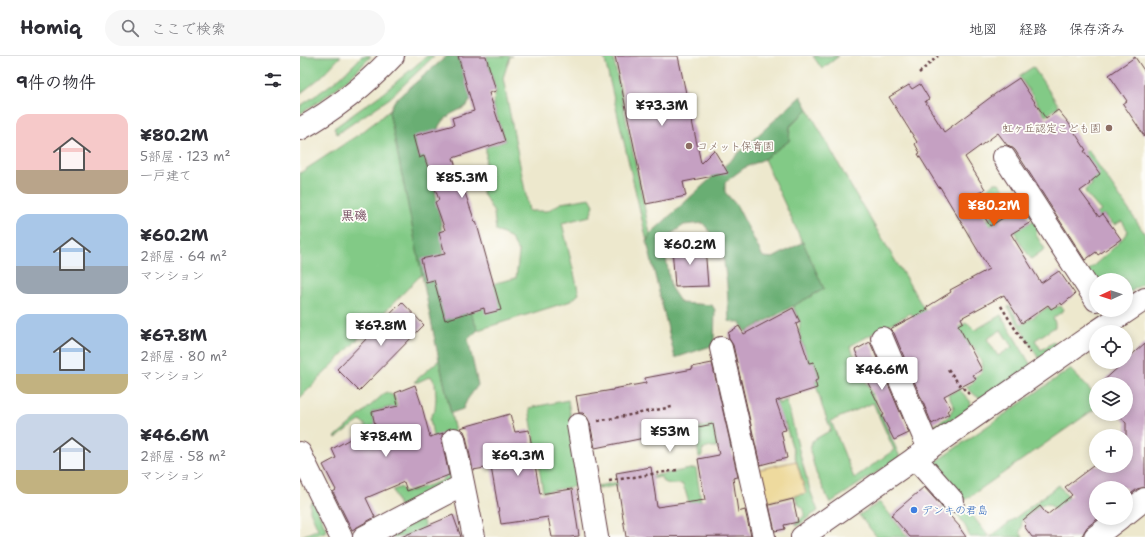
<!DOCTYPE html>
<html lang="ja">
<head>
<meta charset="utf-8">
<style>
  :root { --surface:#fff; --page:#f7f7f7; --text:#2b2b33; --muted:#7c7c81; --line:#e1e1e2; --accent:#ea580c }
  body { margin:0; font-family:"Shantell Sans","Klee One",sans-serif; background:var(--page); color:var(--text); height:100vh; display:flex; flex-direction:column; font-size:15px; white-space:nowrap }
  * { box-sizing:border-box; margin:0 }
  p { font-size:13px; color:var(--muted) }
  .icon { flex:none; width:22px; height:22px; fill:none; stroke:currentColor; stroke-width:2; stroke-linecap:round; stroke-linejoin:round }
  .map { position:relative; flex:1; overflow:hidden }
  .side { display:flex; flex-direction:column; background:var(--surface); width:300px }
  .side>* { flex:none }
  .needle { width:26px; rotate:267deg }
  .tools { position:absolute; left:789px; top:217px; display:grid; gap:8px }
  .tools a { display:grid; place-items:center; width:44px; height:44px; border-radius:50%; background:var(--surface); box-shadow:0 2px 10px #0003; font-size:20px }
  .price { position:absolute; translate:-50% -34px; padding:0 9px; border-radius:4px; background:#fff; color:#222; font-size:13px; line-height:26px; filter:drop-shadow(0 1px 2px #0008) }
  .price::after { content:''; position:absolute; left:50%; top:24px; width:12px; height:9px; margin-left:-6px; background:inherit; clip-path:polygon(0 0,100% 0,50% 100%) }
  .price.active { background:var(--accent); color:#fff }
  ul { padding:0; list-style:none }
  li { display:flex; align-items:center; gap:12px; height:100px; padding:0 16px }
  li span { display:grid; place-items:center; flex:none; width:112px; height:80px; border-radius:12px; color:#555 }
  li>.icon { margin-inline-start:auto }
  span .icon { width:48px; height:48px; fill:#fffc; stroke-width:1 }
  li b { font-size:17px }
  h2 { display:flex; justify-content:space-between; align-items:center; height:48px; padding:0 16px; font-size:17px }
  header { display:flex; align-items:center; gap:24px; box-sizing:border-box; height:56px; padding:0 20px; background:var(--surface); border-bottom:1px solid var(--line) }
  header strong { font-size:19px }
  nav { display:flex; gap:22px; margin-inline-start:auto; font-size:14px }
  .search { width:280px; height:36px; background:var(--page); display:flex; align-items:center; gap:10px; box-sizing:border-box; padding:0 14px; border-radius:22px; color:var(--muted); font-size:15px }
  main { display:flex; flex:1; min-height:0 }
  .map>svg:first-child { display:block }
</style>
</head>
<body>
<header>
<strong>Homiq</strong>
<div class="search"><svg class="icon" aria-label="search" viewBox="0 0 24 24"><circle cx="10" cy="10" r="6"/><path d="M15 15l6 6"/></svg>ここで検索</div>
<nav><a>地図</a><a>経路</a><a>保存済み</a></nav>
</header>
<main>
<section class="side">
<h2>9件の物件<svg class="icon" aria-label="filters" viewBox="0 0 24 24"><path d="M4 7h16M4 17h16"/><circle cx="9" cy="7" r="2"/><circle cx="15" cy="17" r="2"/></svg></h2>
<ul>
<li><span style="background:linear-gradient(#f6c9c9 70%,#b9a48a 0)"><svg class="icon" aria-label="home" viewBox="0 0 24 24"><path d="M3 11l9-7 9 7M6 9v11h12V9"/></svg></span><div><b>¥80.2M</b><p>5部屋 · 123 m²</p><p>一戸建て</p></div></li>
<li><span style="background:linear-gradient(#a9c7e8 65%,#9aa5b1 0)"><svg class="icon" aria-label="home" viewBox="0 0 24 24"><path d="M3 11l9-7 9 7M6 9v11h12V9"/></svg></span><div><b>¥60.2M</b><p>2部屋 · 64 m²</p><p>マンション</p></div></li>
<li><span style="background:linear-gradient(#a9c7e8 75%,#c2b280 0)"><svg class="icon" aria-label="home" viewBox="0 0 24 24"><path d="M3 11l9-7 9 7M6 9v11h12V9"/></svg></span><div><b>¥67.8M</b><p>2部屋 · 80 m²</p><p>マンション</p></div></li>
<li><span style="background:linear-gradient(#c9d6e8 70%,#c2b280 0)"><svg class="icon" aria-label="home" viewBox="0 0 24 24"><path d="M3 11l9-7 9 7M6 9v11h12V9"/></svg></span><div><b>¥46.6M</b><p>2部屋 · 58 m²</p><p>マンション</p></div></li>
</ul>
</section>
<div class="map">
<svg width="845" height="481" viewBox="0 0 845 481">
  <rect width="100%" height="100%" fill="#fdfcf7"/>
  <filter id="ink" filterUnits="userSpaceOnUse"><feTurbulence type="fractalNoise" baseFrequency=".025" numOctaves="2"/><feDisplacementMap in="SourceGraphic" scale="8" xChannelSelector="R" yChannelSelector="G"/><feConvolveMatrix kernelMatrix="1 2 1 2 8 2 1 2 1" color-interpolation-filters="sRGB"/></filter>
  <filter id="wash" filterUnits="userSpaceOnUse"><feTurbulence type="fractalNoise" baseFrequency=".012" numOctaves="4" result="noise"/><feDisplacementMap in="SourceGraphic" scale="16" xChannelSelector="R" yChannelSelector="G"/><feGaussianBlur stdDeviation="0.9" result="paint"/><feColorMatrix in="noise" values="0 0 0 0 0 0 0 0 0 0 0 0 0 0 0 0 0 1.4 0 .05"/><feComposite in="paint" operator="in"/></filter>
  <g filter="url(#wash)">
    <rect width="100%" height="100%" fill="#ede8cd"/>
    <g fill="#82ca86" stroke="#667458" fill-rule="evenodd">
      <path d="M0 0H41L21 21 0 38Z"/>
      <path d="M62 0H71C51 23 26 41 0 58V50C23 35 44 20 62 0Z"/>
      <path d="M127 0H134L90 42 37 78 34 72 83 37Z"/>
      <path d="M186 0H213L210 1 203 22 229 155H247L261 147 290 142 294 149 290 160 262 167 279 238 271 245 178 274 170 256 163 235 216 222 219 197 210 181 196 175 194 157 182 135 183 117 186 101V91L205 85 193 48 196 35Z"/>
      <path d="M304 0H313L350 178 347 185Z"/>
      <path d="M513 0H539L522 13Z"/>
      <path d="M733 11 759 50 746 60 719 20Z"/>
      <path d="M508 53 553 134 641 281 666 267 671 270 675 274 701 259 732 311 685 344 676 340 666 331 674 326 676 320 682 316 683 310 674 291 666 289 640 305 611 257 550 290 600 401 530 447 516 417 510 395 512 385 531 374 522 350 515 325 519 323 514 306 509 307 499 277 500 266 493 250 524 233 464 103 489 85 490 71ZM701 274 712 291 698 300 687 283ZM573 347 594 394 554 422 531 365Z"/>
      <path d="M89 55 122 218 0 342V117L61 77Z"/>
      <path d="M788 94 845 178V226L826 239V224H796L787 216C801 202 817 191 828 175L822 165 814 169 803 158 776 178 774 175 801 155 786 138 785 134 792 129 782 113 763 111Z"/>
      <path d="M693 127H699L706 135 717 139 724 148 670 182 667 177 690 162 697 155 696 145 685 140 686 135Z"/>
      <path d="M734 164 738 169 736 179 745 193 731 203 719 185 714 173 722 171Z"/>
      <path d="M709 250 721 268H723L748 251 752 254 759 250 763 252 764 254 753 262 755 267V271L735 284 741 294 754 286 757 291 739 303 708 252Z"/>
      <path d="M139 304 155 376 156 421 100 453 93 434 101 431 105 437 141 425 146 420 134 387 130 362 135 354 136 341 135 327 131 320 118 326H114Z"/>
      <path d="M468 312 479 348 486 344 491 361 501 402 510 434 518 455 512 459 497 470 495 468 504 460V453L498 448 495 440 506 437 485 367 481 368Z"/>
      <path d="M770 313 796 340V352L662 446 689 481H669C668 472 661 464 656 457H649L614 481H577L559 459 580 446 606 479 610 480 643 452V447L631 409Z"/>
      <path d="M659 333 671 346 669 354 633 380 629 373 648 361 654 351 648 339Z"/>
      <path d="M86 336 94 340 105 386 66 385 65 368 60 365 54 369 36 382 35 381ZM91 351 92 352 78 379 72 356Z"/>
      <path d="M424 337 428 355 421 356 417 386 433 383 436 394 426 396C416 389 412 390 402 394V400L399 401 394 373 413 368 408 341Z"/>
      <path d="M268 344 282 429 243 436 229 352Z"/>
      <path d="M396 412 401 445 389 447 385 434 382 428H370L363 426 361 421 298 433 297 430Z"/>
      <path d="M759 429 793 475 785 481H768L757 454 748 448 740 449 721 465 722 470 720 476 723 481H690Z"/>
      <path d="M14 446 27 475 11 481H0L18 473 10 455V447Z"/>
      <path d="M121 461 130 481H80Z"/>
    </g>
    <g fill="#69ae73" stroke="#5a664f">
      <path d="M147 0H159L158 1 171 43 167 50 151 58 140 68 130 90 131 111 141 168 145 218V263L170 256 178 274 168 283 178 329 167 344 163 353 151 357 139 304 89 55 95 44Z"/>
      <path d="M501 40 508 53 490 70 489 85 464 103 444 112 425 126V136L437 150 463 201 473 202 503 186 524 233 446 276 440 267 429 265 427 228 422 192 403 167 384 169 363 184 371 232 381 247 412 249 415 254 414 289 375 302 347 186 350 178Z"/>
    </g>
    <path fill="#eeda9e" stroke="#9c7c64" d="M496 405 506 437 464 447 456 414Z"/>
    <g id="blocks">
      <g fill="#c5a0c2">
        <path d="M158 0H186L196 35 189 37 205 85 153 102 175 166 176 165 201 254 185 258 184 252 145 264 134 224 126 226 121 203 145 198 139 176 145 174 135 146 139 144 124 100 119 102 113 80 154 69 152 62 174 55Z"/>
        <path d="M315 0H378L401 107 414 94 428 117 383 126 386 140 346 148Z"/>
        <path d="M835 1 845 16V81L823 48 827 45 809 19Z"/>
        <path d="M719 22 746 63 758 54 768 66 786 94 784 95 800 118 789 127 790 128 780 135 799 161 803 158 821 183 798 199 796 196 785 204 715 94 710 90 707 89 698 77 665 101 685 133 672 141 690 170 721 151 731 166 711 178 741 227 759 215 775 238 762 249 761 247 751 253 748 249 722 267 704 239 661 262 663 266 658 269 682 314 673 319 676 323 644 340 651 352 647 355 649 358 632 368 594 277 590 273 628 253 627 251 651 236 650 234 689 213 640 131 639 132 618 98 620 97 615 88 617 86 589 41 609 29 612 33 620 28 629 43 625 45 644 76 695 38Z"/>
        <path d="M405 190 408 230 375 231 372 191Z"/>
        <path d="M102 246 124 269 59 335 37 313Z"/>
        <path d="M493 252 500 266 496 268 509 307 514 306 519 323 515 325 517 332 476 345 486 374 481 375 487 402 460 409 433 289 429 283 428 277 439 270 444 278Z"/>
        <path d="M570 286 609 377 594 384 582 360 584 359 568 327 569 326 555 294Z"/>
        <path d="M845 287V431L837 433 826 442V432H796V462H799L787 471 784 476 783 478 780 481H732L724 470 726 468 723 464 740 450 747 459 772 439 765 431 793 410H826V367L818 358H826V328H800L824 306H826V304Z"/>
        <path d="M412 307 438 421 433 422 438 456 445 454 451 480 326 481 316 417 351 411 357 451 405 444 398 403 419 399 413 368 295 392 290 367 287 361 283 357H279L276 340 313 334V333L346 327 345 322 393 313 392 311Z"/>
        <path d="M115 329 121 347 130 381 143 377 142 379V386L149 419 107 435 104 426 66 442 75 461 52 474 33 436 36 434 23 409 36 402 32 393 75 369 72 356 98 350 95 337Z"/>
        <path d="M210 358 215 376 229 374 240 438 272 433 279 480 270 481H252L248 461 201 468 191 411 173 414 166 380 164 375 160 372Z"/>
        <path d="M624 431 660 471H659L666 481H610L591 459Z"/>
        <path d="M493 443 498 466 484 469 485 473 475 475 469 449Z"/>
        <path d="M153 459 161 481H101Z"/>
      </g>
    </g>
  </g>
  <g filter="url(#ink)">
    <use href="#blocks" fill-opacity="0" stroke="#623d43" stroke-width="1"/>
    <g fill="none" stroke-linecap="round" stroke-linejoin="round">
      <defs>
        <g id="minor">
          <path d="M0 73C34 54 66 29 93 0"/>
          <path d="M704 101 796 244"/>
          <path d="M796 276 845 243"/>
          <path d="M582 282 629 393"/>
          <path d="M421 292 464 481"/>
          <path d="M278 369 297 481"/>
          <path d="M154 383 174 481"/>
          <path d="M0 397 41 481"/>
          <path d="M615 402 653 445"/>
          <path d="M826 458 845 443"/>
          <path d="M64 481 163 429"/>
          <path d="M502 481 796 276"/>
          <path d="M795 481 820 462"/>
        </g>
      </defs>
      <use href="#minor" stroke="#623d43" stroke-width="24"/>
      <g stroke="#623d43" stroke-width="2.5" stroke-dasharray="3 3" stroke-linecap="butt">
        <path d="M619 17 638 0"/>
        <path d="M701 250 730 297"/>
        <path d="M648 313 659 328 669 338"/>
        <path d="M298 365 372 351"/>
        <path d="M309 425 377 414"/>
      </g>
      <use href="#minor" stroke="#fff" stroke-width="22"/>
    </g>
  </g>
  <g fill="#8d6e63" stroke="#fdfcf7" stroke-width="1.5">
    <circle cx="809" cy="72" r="4"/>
    <circle cx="389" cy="90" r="4"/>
  </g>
  <circle fill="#3f7fe0" stroke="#fdfcf7" stroke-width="1.5" cx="614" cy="454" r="4"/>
  <g text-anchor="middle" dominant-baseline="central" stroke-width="3.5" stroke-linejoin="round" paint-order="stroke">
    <g font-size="11" fill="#785e54" stroke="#fdfcf7" text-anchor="end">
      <text x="801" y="72">虹ヶ丘認定こども園</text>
      <text x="397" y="90" text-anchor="start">コメット保育園</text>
    </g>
    <g font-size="11" fill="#366cbe" stroke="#fdfcf7" text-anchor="start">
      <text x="622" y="454">デンキの君島</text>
    </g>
    <g font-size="13" font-weight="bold" fill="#754c60" stroke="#fdfcf7">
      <text x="54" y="159">黒磯</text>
    </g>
  </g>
</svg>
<div class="tools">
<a><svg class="needle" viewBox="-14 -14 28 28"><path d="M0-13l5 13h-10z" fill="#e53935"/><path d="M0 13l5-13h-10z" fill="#7c7c81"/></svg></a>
<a><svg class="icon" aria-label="locate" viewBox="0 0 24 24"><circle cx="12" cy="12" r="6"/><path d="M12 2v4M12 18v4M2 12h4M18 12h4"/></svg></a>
<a><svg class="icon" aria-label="layers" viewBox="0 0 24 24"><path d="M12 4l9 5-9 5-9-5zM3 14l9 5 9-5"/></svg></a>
<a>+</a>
<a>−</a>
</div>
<b class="price" style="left:362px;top:71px">¥73.3M</b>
<b class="price" style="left:162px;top:143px">¥85.3M</b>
<b class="price active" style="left:694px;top:171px">¥80.2M</b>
<b class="price" style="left:390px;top:210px">¥60.2M</b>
<b class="price" style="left:81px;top:291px">¥67.8M</b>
<b class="price" style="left:582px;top:335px">¥46.6M</b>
<b class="price" style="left:370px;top:397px">¥53M</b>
<b class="price" style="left:86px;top:402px">¥78.4M</b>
<b class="price" style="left:218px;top:421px">¥69.3M</b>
</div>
</main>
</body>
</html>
